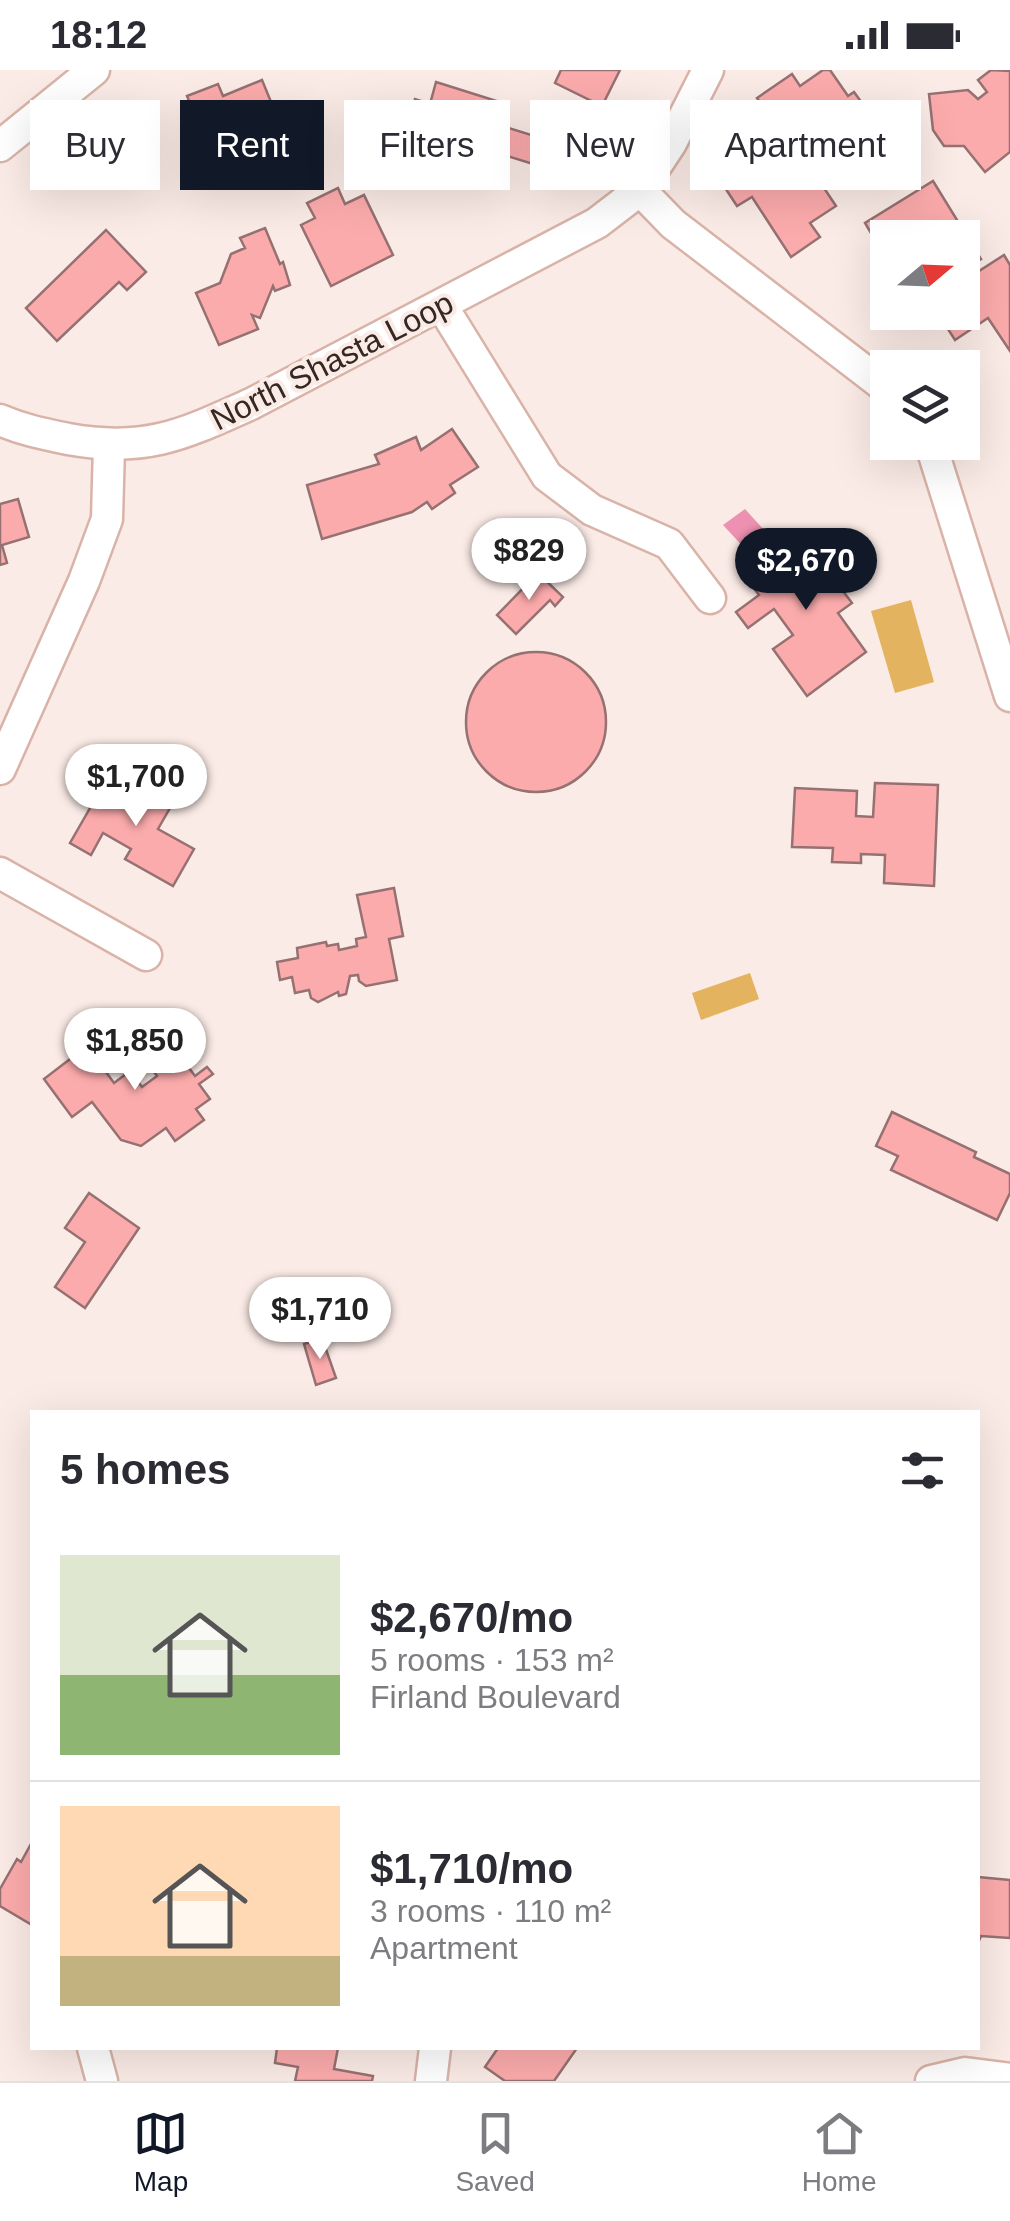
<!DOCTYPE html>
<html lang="en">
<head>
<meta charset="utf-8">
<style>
  :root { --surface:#fff; --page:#f2f2f3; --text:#2b2b33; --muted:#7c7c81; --line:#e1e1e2; --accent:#111827 }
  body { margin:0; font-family:Helvetica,sans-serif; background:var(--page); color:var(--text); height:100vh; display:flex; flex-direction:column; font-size:38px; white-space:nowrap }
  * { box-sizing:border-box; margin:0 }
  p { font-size:32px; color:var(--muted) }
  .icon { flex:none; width:55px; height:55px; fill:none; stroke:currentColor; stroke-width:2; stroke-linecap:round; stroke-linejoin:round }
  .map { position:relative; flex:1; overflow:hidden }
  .side { position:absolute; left:30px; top:1340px; width:950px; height:640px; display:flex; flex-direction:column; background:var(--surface); border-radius:0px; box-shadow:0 10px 40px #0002 }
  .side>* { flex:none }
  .guide { position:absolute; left:30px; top:30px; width:950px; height:90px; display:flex; gap:20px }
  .needle { width:65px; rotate:71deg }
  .controls { position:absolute; left:870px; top:150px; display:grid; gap:20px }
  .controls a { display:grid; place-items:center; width:110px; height:110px; border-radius:0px; background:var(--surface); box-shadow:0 10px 40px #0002; font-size:50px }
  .price { position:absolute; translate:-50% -85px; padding:0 22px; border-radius:35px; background:#fff; color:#222; font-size:32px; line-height:65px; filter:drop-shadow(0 2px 5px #0008) }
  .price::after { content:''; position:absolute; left:50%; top:60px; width:30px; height:22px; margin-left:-15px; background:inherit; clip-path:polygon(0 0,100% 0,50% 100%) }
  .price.selected { background:var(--accent); color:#fff }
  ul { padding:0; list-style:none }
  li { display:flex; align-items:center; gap:30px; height:250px; padding:0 30px }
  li+li { border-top:2px solid var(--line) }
  li span { display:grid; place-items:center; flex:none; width:280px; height:200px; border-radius:0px; color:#555 }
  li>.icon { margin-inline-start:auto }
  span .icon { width:120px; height:120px; fill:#fffc; stroke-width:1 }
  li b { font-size:42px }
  h2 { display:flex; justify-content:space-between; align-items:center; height:120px; padding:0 30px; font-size:42px }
  .pill { padding:0 35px; border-radius:0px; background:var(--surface); box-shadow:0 10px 40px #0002; font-size:35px; line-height:90px }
  .pill.selected { background:var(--accent); color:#fff }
  .status { display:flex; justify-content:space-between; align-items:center; height:70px; padding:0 50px; background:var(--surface); direction:ltr }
  .status svg { height:28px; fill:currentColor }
  .tabs { display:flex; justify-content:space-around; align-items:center; height:140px; border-top:2px solid var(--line); background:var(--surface); font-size:28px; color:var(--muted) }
  .tabs a { display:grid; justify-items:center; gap:5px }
  .tabs .selected { color:var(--accent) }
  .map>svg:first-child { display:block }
</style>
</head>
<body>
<div class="status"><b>18:12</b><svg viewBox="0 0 49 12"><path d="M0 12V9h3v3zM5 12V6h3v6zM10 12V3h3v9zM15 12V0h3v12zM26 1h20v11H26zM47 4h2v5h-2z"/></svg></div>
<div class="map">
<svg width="1010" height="2011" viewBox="0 0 1010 2011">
  <rect width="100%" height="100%" fill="#fbebe6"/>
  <g fill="#e3b35f">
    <path d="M911 530 934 612 895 623 871 541Z"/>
    <path d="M750 903 759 929 701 950 692 923Z"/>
  </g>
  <path fill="#ee90b1" d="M745 439 775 472 774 485 760 495 723 455Z"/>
  <g fill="#fcabac" stroke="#967171" stroke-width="2.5">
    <path d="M561 0H620L602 36 555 13Z"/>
    <path d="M823 0H830L848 26 854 22 875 51 813 93 786 53 778 58 757 28 792 4 800 16Z"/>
    <path d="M991 0 1010 1V82L985 102 964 76H944L933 60 929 24 968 20 978 29 987 22 978 10Z"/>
    <path d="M262 10 276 44 236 61 253 104 224 116 187 26 218 14 223 26Z"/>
    <path d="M436 12 503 33 496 54 541 68 533 94 407 55 415 29 430 34Z"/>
    <path d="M753 79 769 103 800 82 836 136 810 153 820 167 791 187 752 127 737 136 716 104Z"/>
    <path d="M933 111 981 189 962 201V168H888L885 187 865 153Z"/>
    <path d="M338 118 345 134 364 125 393 185 331 216 301 155 315 148 307 133Z"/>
    <path d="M265 158 280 194 283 192 290 215 275 221 273 216 260 248 252 245 258 259 219 275 196 223 220 213 231 184 245 178 240 168Z"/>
    <path d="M106 160 146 202 127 220 119 212 57 271 26 238Z"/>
    <path d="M1004 185 1010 195V281L988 248 955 270 937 242H962V212Z"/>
    <path d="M452 359 478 397 450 415 455 423 432 439 427 432 412 442 322 469 307 415 379 394 375 385 416 367 421 380Z"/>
    <path d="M18 429 29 467 2 475 7 493 0 495V434Z"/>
    <path d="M811 462 840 503 833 508 852 533 838 543 866 582 807 626 773 579 793 565 774 539 748 558 736 542 759 525 747 509Z"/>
    <path d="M538 503 563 527 555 536 550 530 516 564 497 545Z"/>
    <circle cx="536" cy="652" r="70"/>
    <path d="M136 703 165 720 162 725 174 731 158 759 194 779 173 816 125 789 131 779 103 763 91 785 70 773 101 719 121 730Z"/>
    <path d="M875 713 938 715 934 816 884 813 885 785 861 784V793L832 792 833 778 792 777 795 718 857 721 856 746 873 747Z"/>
    <path d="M394 818 403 866 389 869 397 910 366 916 359 911 358 905 350 906 346 924 339 926 338 922 318 932 311 928 309 920 295 923 292 907 280 910 277 892 298 888 297 878 326 872 327 876 338 874 339 880 357 876 356 869 366 867 357 825Z"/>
    <path d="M150 959 166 981 173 976 195 1006 207 997 213 1004 199 1014 210 1029 196 1039 204 1050 175 1071 166 1058 141 1076 121 1070 92 1032 72 1047 44 1009 87 976 114 1013 130 1001 142 1017 157 1006 132 973Z"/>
    <path d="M892 1042 976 1082 974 1087 1010 1104V1123L997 1150 891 1100 898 1086 876 1076Z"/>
    <path d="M89 1123 139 1158 85 1238 55 1217 85 1172 65 1158Z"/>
    <path d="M322 1268 336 1308 316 1315 304 1274Z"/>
    <path d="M32 1772V1855L0 1836V1819L17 1789 21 1792Z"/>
    <path d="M978 1807 1010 1810V1868L981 1866 978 1873Z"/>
    <path d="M277 1978H338L334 1999 373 2006 372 2011H295L298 1997 275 1993Z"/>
    <path d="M498 1978H577L554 2011H505L485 1997Z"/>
  </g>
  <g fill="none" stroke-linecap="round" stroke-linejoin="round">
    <defs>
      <g id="minor">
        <path d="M0 76 94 0"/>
        <path d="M640 120 673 154 888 319"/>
        <path d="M442 236 547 406 592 440 669 474 710 528"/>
        <path d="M0 350C23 360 44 364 68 369 145 383 182 365 251 334L597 153 640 120 671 73 708 0"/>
        <path d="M930 372 1010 626"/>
        <path d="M0 699 84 511 107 449 109 376"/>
        <path d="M0 803 146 885"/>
        <path d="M93 1978 102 2011"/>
        <path d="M431 2011 435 1978"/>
        <path d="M931 2011 965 2003 1010 2009"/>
      </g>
    </defs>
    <use href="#minor" stroke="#d9b3a7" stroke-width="35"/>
    <use href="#minor" stroke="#fff" stroke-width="30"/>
  </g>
  <g text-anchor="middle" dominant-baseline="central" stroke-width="8" stroke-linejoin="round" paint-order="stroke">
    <g font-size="32" fill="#352722" stroke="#fbebe6">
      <text transform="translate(332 291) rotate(-27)">North Shasta Loop</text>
    </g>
  </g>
</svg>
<div class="controls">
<a><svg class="needle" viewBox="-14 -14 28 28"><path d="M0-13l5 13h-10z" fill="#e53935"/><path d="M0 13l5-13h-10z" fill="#7c7c81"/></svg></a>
<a><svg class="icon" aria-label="layers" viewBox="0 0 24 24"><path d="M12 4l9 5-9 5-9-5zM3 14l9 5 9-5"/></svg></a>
</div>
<b class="price" style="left:529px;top:533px">$829</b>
<b class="price selected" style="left:806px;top:543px">$2,670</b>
<b class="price" style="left:136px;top:759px">$1,700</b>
<b class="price" style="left:135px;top:1023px">$1,850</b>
<b class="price" style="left:320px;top:1292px">$1,710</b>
<div class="guide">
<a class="pill">Buy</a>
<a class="pill selected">Rent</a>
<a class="pill">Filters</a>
<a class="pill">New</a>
<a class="pill">Apartment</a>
</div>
<section class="side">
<h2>5 homes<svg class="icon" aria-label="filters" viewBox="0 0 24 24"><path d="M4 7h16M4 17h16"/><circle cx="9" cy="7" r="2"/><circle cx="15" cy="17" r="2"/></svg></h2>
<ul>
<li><span style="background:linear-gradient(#dfe7d0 60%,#8fb573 0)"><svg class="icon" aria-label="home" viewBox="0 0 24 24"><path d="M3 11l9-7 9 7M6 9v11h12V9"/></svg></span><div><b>$2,670/mo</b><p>5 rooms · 153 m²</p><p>Firland Boulevard</p></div></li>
<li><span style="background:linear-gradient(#ffd9b3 75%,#c2b280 0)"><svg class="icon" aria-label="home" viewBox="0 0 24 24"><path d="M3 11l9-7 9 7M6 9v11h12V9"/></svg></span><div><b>$1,710/mo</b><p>3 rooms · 110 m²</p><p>Apartment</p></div></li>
</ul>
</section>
</div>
<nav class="tabs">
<a class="selected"><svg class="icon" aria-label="map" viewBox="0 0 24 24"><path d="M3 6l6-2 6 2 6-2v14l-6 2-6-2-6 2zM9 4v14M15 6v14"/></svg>Map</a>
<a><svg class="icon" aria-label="saved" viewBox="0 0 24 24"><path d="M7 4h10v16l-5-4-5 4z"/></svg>Saved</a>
<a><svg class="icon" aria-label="home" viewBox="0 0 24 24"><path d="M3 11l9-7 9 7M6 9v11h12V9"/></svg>Home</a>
</nav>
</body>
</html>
